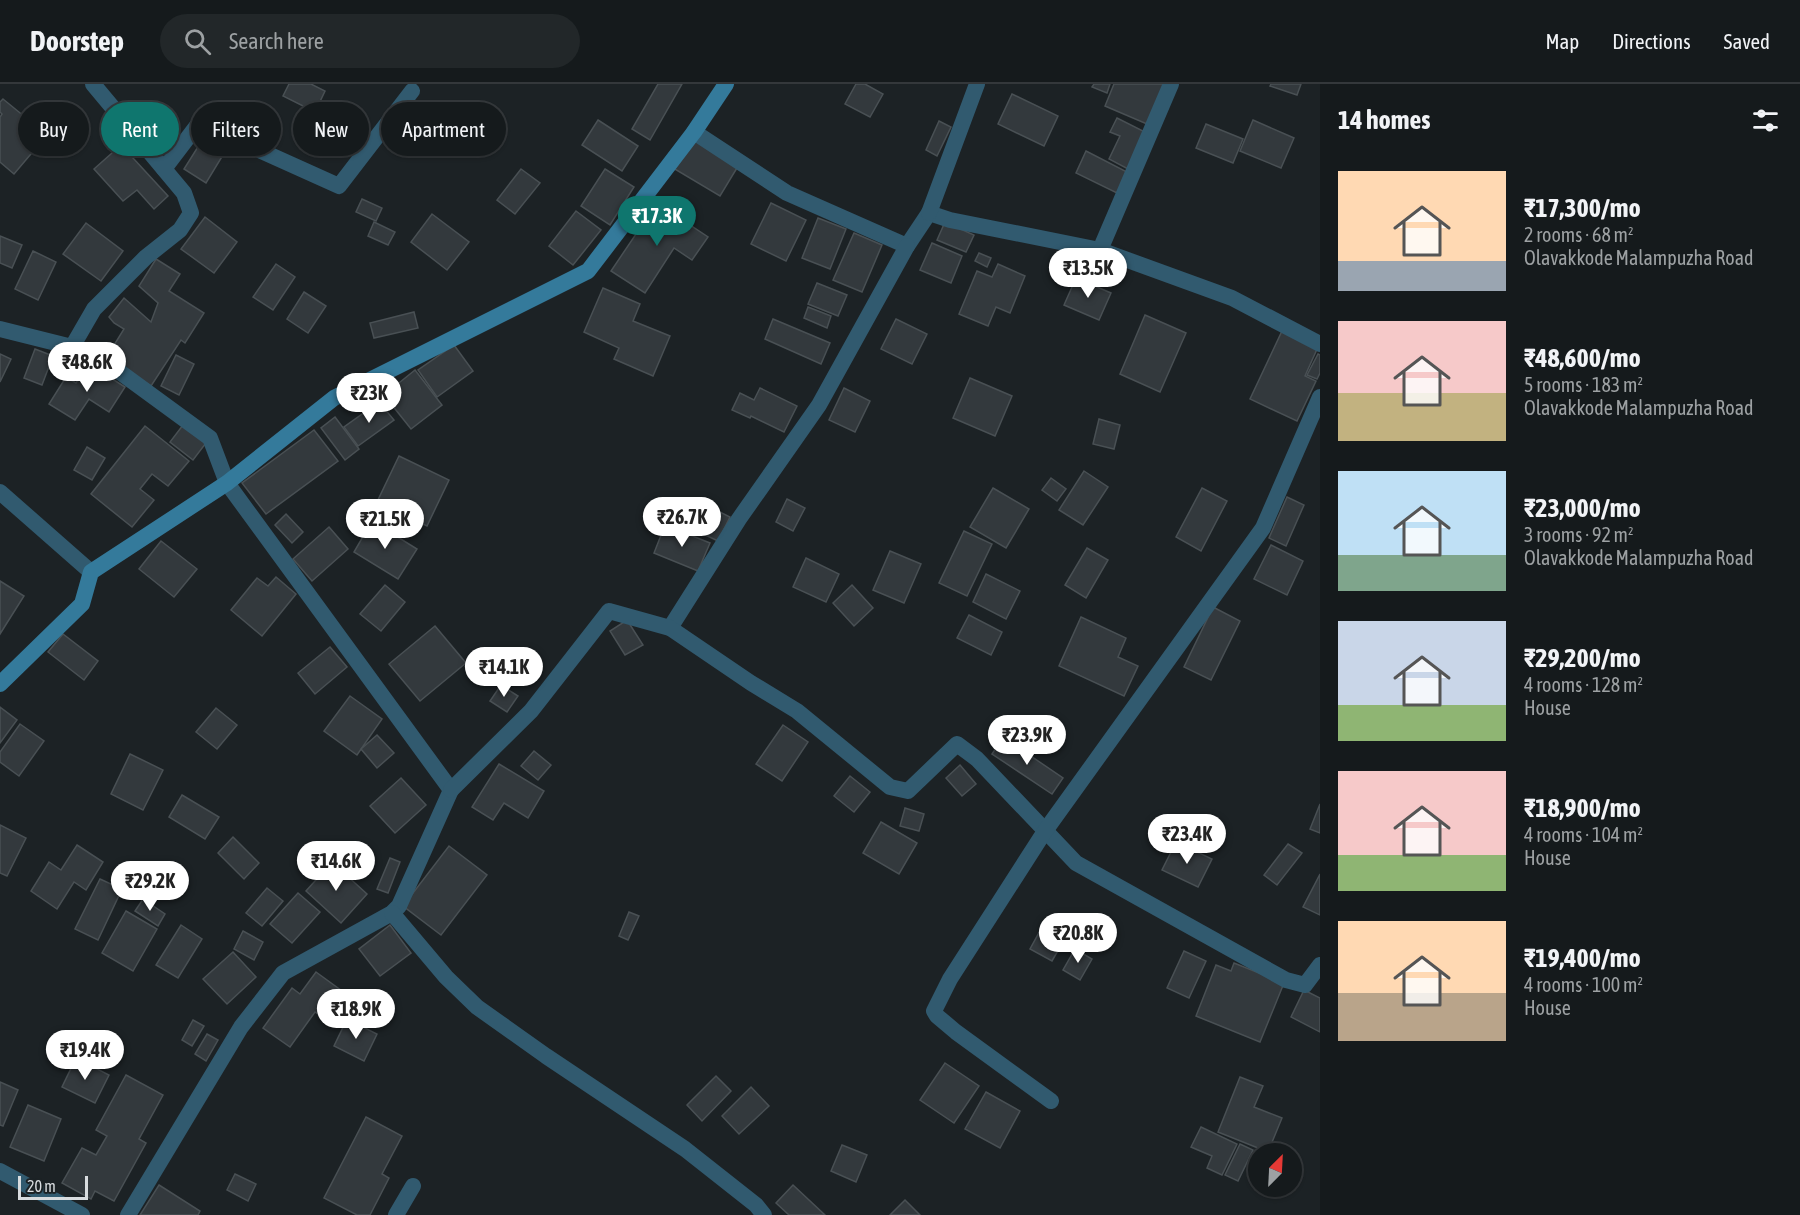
<!DOCTYPE html>
<html lang="en">
<head>
<meta charset="utf-8">
<style>
  :root { --surface:#151a1c; --page:#222729; --text:#f1f3f6; --muted:#9da1a3; --line:#34383b; --accent:#0f766e }
  body { margin:0; font-family:"Asap Condensed",sans-serif; background:var(--page); color:var(--text); height:100vh; display:flex; flex-direction:column; font-size:22px; white-space:nowrap }
  * { box-sizing:border-box; margin:0 }
  p { font-size:20px; color:var(--muted) }
  .icon { flex:none; width:33px; height:33px; fill:none; stroke:currentColor; stroke-width:2; stroke-linecap:round; stroke-linejoin:round }
  .map { position:relative; flex:1; overflow:hidden }
  .details { display:flex; flex-direction:column; background:var(--surface); width:480px }
  .details>* { flex:none }
  .banner { position:absolute; left:18px; top:18px; width:570px; height:54px; display:flex; gap:12px }
  .needle { width:39px; rotate:24deg }
  .buttons { position:absolute; left:1248px; top:1059px; display:grid; gap:12px }
  .buttons a { display:grid; place-items:center; width:54px; height:54px; border-radius:50%; background:var(--surface); box-shadow:0 2px 4px #0004,0 0 0 2px var(--line); font-size:30px }
  .scale { position:absolute; left:18px; bottom:15px; width:70px; box-sizing:border-box; padding-left:6px; border:3px solid #d8dcdf; border-top:0; font-size:16px; line-height:21px; white-space:nowrap; color:#d8dcdf; -webkit-text-stroke:4px #1c2225; paint-order:stroke }
  .price { position:absolute; translate:-50% -51px; padding:0 14px; border-radius:21px; background:#fff; color:#222; font-size:20px; line-height:39px; filter:drop-shadow(0 2px 3px #0008) }
  .price::after { content:''; position:absolute; left:50%; top:36px; width:18px; height:14px; margin-left:-9px; background:inherit; clip-path:polygon(0 0,100% 0,50% 100%) }
  .price.active { background:var(--accent); color:#fff }
  ul { padding:0; list-style:none }
  li { display:flex; align-items:center; gap:18px; height:150px; padding:0 18px }
  li span { display:grid; place-items:center; flex:none; width:168px; height:120px; border-radius:0px; color:#555 }
  li>.icon { margin-inline-start:auto }
  span .icon { width:72px; height:72px; fill:#fffc; stroke-width:1 }
  li b { font-size:26px }
  h2 { display:flex; justify-content:space-between; align-items:center; height:72px; padding:0 18px; font-size:26px }
  .chip { padding:0 21px; border-radius:27px; background:var(--surface); box-shadow:0 2px 4px #0004,0 0 0 2px var(--line); font-size:21px; line-height:54px }
  .chip.active { background:var(--accent); color:#fff }
  header { display:flex; align-items:center; gap:36px; box-sizing:border-box; height:84px; padding:0 30px; background:var(--surface); border-bottom:2px solid var(--line) }
  header strong { font-size:28px }
  nav { display:flex; gap:33px; margin-inline-start:auto; font-size:21px }
  .search { width:420px; height:54px; background:var(--page); display:flex; align-items:center; gap:15px; box-sizing:border-box; padding:0 21px; border-radius:33px; color:var(--muted); font-size:22px }
  main { display:flex; flex:1; min-height:0 }
  .map>svg:first-child { display:block }
</style>
</head>
<body>
<header>
<strong>Doorstep</strong>
<div class="search"><svg class="icon" aria-label="search" viewBox="0 0 24 24"><circle cx="10" cy="10" r="6"/><path d="M15 15l6 6"/></svg>Search here</div>
<nav><a>Map</a><a>Directions</a><a>Saved</a></nav>
</header>
<main>
<div class="map">
<svg width="1320" height="1131" viewBox="0 0 1320 1131">
  <rect width="100%" height="100%" fill="#1c2225"/>
  <g fill="#33393d" stroke="#495054" stroke-width="1.5">
    <path d="M289 0H311L325 7 315 28 283 12Z"/>
    <path d="M658 0H682L650 56 632 45Z"/>
    <path d="M856 0H865L883 10 870 33 845 20Z"/>
    <path d="M1094 0H1110L1107 9 1092 3Z"/>
    <path d="M1114 0H1164L1147 40 1105 22Z"/>
    <path d="M1271 0H1301L1297 11 1270 2Z"/>
    <path d="M1012 10 1058 32 1044 62 998 40Z"/>
    <path d="M3 15 47 51 14 90 0 78V33L2 30 0 28V18Z"/>
    <path d="M317 22 342 34 333 51 309 38Z"/>
    <path d="M1117 34 1145 48 1128 85 1109 75 1120 52 1110 48Z"/>
    <path d="M598 36 638 62 622 87 582 61Z"/>
    <path d="M1253 36 1294 54 1281 84 1240 67Z"/>
    <path d="M939 37 951 43 937 72 926 66Z"/>
    <path d="M1206 40 1243 55 1233 79 1196 64Z"/>
    <path d="M693 50 740 79 720 112 673 84Z"/>
    <path d="M201 58 223 71 206 99 184 85Z"/>
    <path d="M121 61 168 112 154 125 137 106 123 117 94 85Z"/>
    <path d="M1086 67 1127 88 1117 109 1076 89Z"/>
    <path d="M521 85 540 99 515 130 497 116Z"/>
    <path d="M605 85 634 103 610 141 581 122Z"/>
    <path d="M362 115 382 124 376 137 356 128Z"/>
    <path d="M657 119 708 153 692 176 674 164 645 209 611 187Z"/>
    <path d="M771 119 806 136 786 177 751 160Z"/>
    <path d="M576 127 601 146 573 181 549 162Z"/>
    <path d="M432 130 469 158 447 186 411 158Z"/>
    <path d="M205 133 237 158 214 189 181 165Z"/>
    <path d="M818 134 846 145 830 185 802 174Z"/>
    <path d="M374 138 395 148 388 161 368 152Z"/>
    <path d="M945 138 974 151 966 168 937 156Z"/>
    <path d="M86 139 123 167 101 197 63 170Z"/>
    <path d="M854 149 882 161 862 208 833 196Z"/>
    <path d="M0 152 22 161 12 184 0 179Z"/>
    <path d="M932 159 962 172 951 199 920 186Z"/>
    <path d="M33 167 56 178 38 216 15 205Z"/>
    <path d="M979 169 991 174 987 183 975 177Z"/>
    <path d="M156 175 180 190 169 207 204 229 185 259 181 256 151 302 106 274 124 245 114 239 109 233 124 214 151 238 158 219 139 202Z"/>
    <path d="M276 180 295 193 273 226 253 213Z"/>
    <path d="M998 180 1025 192 1010 229 996 223 988 242 959 230 977 187 992 193Z"/>
    <path d="M1076 194 1111 209 1099 236 1064 221Z"/>
    <path d="M817 199 847 211 838 232 808 220Z"/>
    <path d="M603 204 640 220 633 237 670 252 653 292 614 275 619 264 584 248Z"/>
    <path d="M304 208 326 222 308 249 287 235Z"/>
    <path d="M808 223 831 232 827 244 804 234Z"/>
    <path d="M414 228 418 244 374 254 370 239Z"/>
    <path d="M1145 231 1186 249 1160 308 1120 290Z"/>
    <path d="M773 235 830 259 821 280 765 255Z"/>
    <path d="M896 235 927 250 912 280 881 265Z"/>
    <path d="M1282 247 1318 263 1305 292 1316 297 1297 337 1250 315Z"/>
    <path d="M454 261 473 287 437 313 418 286Z"/>
    <path d="M35 265 53 272 42 301 24 294Z"/>
    <path d="M0 270 11 275 0 298Z"/>
    <path d="M1318 270 1320 271V289L1317 295 1307 291Z"/>
    <path d="M176 271 194 280 179 311 161 302Z"/>
    <path d="M89 280 125 303 109 328 89 315 75 336 49 320 66 293 76 299Z"/>
    <path d="M415 286 442 321 411 345 384 311Z"/>
    <path d="M970 294 1012 312 995 352 953 334Z"/>
    <path d="M760 304 797 322 784 348 751 332 750 334 732 326 740 309 754 316Z"/>
    <path d="M844 304 870 317 855 348 829 336Z"/>
    <path d="M379 318 394 336 358 362 344 343Z"/>
    <path d="M335 333 359 365 345 376 321 344Z"/>
    <path d="M1099 335 1120 341 1114 365 1093 360Z"/>
    <path d="M183 341 206 359 193 376 170 358Z"/>
    <path d="M145 342 189 377 168 402 152 390 140 405 154 416 132 443 91 410Z"/>
    <path d="M314 346 338 377 266 430 242 399Z"/>
    <path d="M87 363 105 374 92 396 74 386Z"/>
    <path d="M399 372 449 396 427 442 377 418Z"/>
    <path d="M1084 387 1108 403 1083 441 1059 426Z"/>
    <path d="M1051 394 1066 405 1057 417 1042 406Z"/>
    <path d="M993 404 1029 425 1006 464 970 443Z"/>
    <path d="M1202 404 1227 417 1201 467 1176 453Z"/>
    <path d="M1287 413 1304 421 1286 462 1269 454Z"/>
    <path d="M681 415 693 421 682 442 670 436Z"/>
    <path d="M787 415 805 424 793 447 776 438Z"/>
    <path d="M700 418 730 433 718 457 688 443Z"/>
    <path d="M286 430 303 448 292 459 275 441Z"/>
    <path d="M372 437 417 465 398 495 354 468Z"/>
    <path d="M665 441 710 459 698 487 654 469Z"/>
    <path d="M329 443 348 465 312 497 293 475Z"/>
    <path d="M964 447 992 460 967 512 939 499Z"/>
    <path d="M161 457 197 485 174 513 139 485Z"/>
    <path d="M1271 461 1303 477 1287 511 1254 495Z"/>
    <path d="M1087 464 1108 476 1086 514 1065 501Z"/>
    <path d="M890 467 921 480 904 519 873 506Z"/>
    <path d="M806 474 839 490 826 518 793 503Z"/>
    <path d="M986 490 1020 507 1006 535 973 518Z"/>
    <path d="M276 493 296 510 262 552 231 526 257 494 268 502Z"/>
    <path d="M0 497 24 512 0 550Z"/>
    <path d="M385 501 405 518 381 547 360 530Z"/>
    <path d="M852 501 873 524 854 542 833 519Z"/>
    <path d="M1213 523 1240 537 1211 596 1184 583Z"/>
    <path d="M969 531 1002 548 991 571 957 554Z"/>
    <path d="M1081 533 1126 554 1118 573 1138 582 1124 612 1059 582Z"/>
    <path d="M627 536 643 561 625 571 610 547Z"/>
    <path d="M435 542 466 579 420 617 389 580Z"/>
    <path d="M63 550 98 577 84 596 48 568Z"/>
    <path d="M330 563 347 583 315 610 298 589Z"/>
    <path d="M501 601 518 612 507 628 490 617Z"/>
    <path d="M350 612 382 635 357 671 324 647Z"/>
    <path d="M0 623 17 636 0 659Z"/>
    <path d="M216 624 237 641 217 665 196 648Z"/>
    <path d="M20 640 44 657 19 692 0 678V668Z"/>
    <path d="M783 641 808 658 782 697 756 680Z"/>
    <path d="M377 651 394 669 377 684 361 665Z"/>
    <path d="M1003 653 1063 694 1052 710 992 670Z"/>
    <path d="M534 667 551 681 538 696 521 682Z"/>
    <path d="M130 670 163 686 143 726 111 710Z"/>
    <path d="M499 680 544 707 528 734 504 719 493 736 472 723Z"/>
    <path d="M960 681 976 700 962 712 946 694Z"/>
    <path d="M850 692 870 708 854 728 834 712Z"/>
    <path d="M401 694 426 721 395 749 370 722Z"/>
    <path d="M182 711 219 733 205 755 169 733Z"/>
    <path d="M1320 720V749L1310 745Z"/>
    <path d="M905 724 924 730 919 747 900 742Z"/>
    <path d="M881 738 917 759 899 790 863 769Z"/>
    <path d="M0 741 26 754 7 792 0 789Z"/>
    <path d="M233 753 259 779 244 795 218 769Z"/>
    <path d="M1176 758 1212 775 1198 803 1162 786Z"/>
    <path d="M1288 760 1302 769 1277 801 1264 791Z"/>
    <path d="M77 761 103 778 86 806 74 798 57 825 31 807 49 778 61 786Z"/>
    <path d="M449 762 487 791 441 851 403 822Z"/>
    <path d="M390 774 400 778 388 809 377 805Z"/>
    <path d="M332 778 367 810 341 839 306 807Z"/>
    <path d="M1320 790V831L1303 823Z"/>
    <path d="M100 795 122 805 98 856 75 845Z"/>
    <path d="M267 804 283 817 262 842 246 829Z"/>
    <path d="M298 809 320 828 292 859 270 840Z"/>
    <path d="M143 815 165 830 158 842 135 827Z"/>
    <path d="M126 827 157 845 133 887 102 869Z"/>
    <path d="M629 828 639 832 628 856 619 852Z"/>
    <path d="M1047 834 1070 846 1052 877 1030 865Z"/>
    <path d="M181 841 202 855 178 894 156 881Z"/>
    <path d="M390 841 411 869 380 892 359 865Z"/>
    <path d="M243 847 263 858 254 876 234 865Z"/>
    <path d="M1075 865 1092 875 1080 896 1063 886Z"/>
    <path d="M1184 867 1206 877 1189 914 1167 904Z"/>
    <path d="M233 868 256 893 227 920 203 895Z"/>
    <path d="M1234 879 1284 899 1260 958 1196 932 1216 881 1231 887Z"/>
    <path d="M316 888 353 915 334 941 315 928 290 963 263 944 292 904 300 910Z"/>
    <path d="M1304 906 1320 914V948L1291 933Z"/>
    <path d="M347 935 377 950 364 977 334 962Z"/>
    <path d="M193 936 204 942 192 962 182 956Z"/>
    <path d="M207 950 218 956 206 977 195 970Z"/>
    <path d="M76 974 109 991 95 1019 62 1003Z"/>
    <path d="M945 979 979 1002 954 1039 920 1016Z"/>
    <path d="M126 991 163 1011 139 1055 146 1059 114 1117 95 1107 91 1115 62 1099 82 1064 96 1071 107 1052 96 1046Z"/>
    <path d="M716 992 731 1007 702 1037 687 1021Z"/>
    <path d="M1240 993 1263 1002 1254 1023 1282 1034 1268 1068 1218 1048Z"/>
    <path d="M0 998 18 1006 3 1042 0 1041Z"/>
    <path d="M751 1003 769 1022 739 1050 722 1032Z"/>
    <path d="M986 1008 1020 1027 1000 1064 965 1045Z"/>
    <path d="M28 1021 61 1035 44 1077 10 1063Z"/>
    <path d="M366 1033 402 1052 382 1090 389 1094 370 1131H357L324 1114Z"/>
    <path d="M1201 1043 1237 1060 1222 1091 1207 1084 1212 1072 1191 1063Z"/>
    <path d="M1240 1060 1253 1066 1238 1097 1225 1091Z"/>
    <path d="M842 1061 867 1071 856 1098 831 1087Z"/>
    <path d="M235 1090 256 1100 248 1117 227 1106Z"/>
    <path d="M159 1101 200 1127 198 1131H140Z"/>
    <path d="M793 1101 825 1131H789L776 1119Z"/>
    <path d="M905 1116 920 1131H890Z"/>
  </g>
  <g fill="none" stroke-linecap="round" stroke-linejoin="round">
    <g stroke="#315a6f" stroke-width="16">
      <path d="M694 48 787 109 907 162 929 129 950 136 1100 166 1232 214 1320 260"/>
      <path d="M164 85 199 39 339 102 412 7"/>
      <path d="M929 129 977 0"/>
      <path d="M1100 166 1171 0"/>
      <path d="M0 245 72 263 102 275 210 354 227 399 451 706 399 822 392 829 283 889 241 943 128 1131"/>
      <path d="M72 263 94 225 146 173 180 146 191 129 184 109 93 0"/>
      <path d="M0 408 91 488"/>
      <path d="M670 544 739 435 819 321 907 162"/>
      <path d="M451 706 531 627 609 527 670 544 751 599 797 627 890 703 908 707 957 660 977 675 1076 779 1286 896 1305 901 1320 881"/>
      <path d="M392 829 446 893 477 923 546 972 685 1065 756 1121 764 1131"/>
      <path d="M1051 1017 956 948 937 932 934 927 950 895 1045 747 1263 444 1320 313"/>
      <path d="M0 1087 82 1131"/>
      <path d="M396 1131 413 1102"/>
    </g>
    <path stroke="#347a9b" stroke-width="16" d="M0 600 82 520 91 488 227 399 334 314 588 187 694 48 726 0"/>
  </g>
</svg>
<div class="buttons">
<a><svg class="needle" viewBox="-14 -14 28 28"><path d="M0-13l5 13h-10z" fill="#e53935"/><path d="M0 13l5-13h-10z" fill="#9da1a3"/></svg></a>
</div>
<div class="scale">20 m</div>
<b class="price active" style="left:657px;top:163px">₹17.3K</b>
<b class="price" style="left:1088px;top:215px">₹13.5K</b>
<b class="price" style="left:87px;top:309px">₹48.6K</b>
<b class="price" style="left:369px;top:340px">₹23K</b>
<b class="price" style="left:682px;top:464px">₹26.7K</b>
<b class="price" style="left:385px;top:466px">₹21.5K</b>
<b class="price" style="left:504px;top:614px">₹14.1K</b>
<b class="price" style="left:1027px;top:682px">₹23.9K</b>
<b class="price" style="left:1187px;top:781px">₹23.4K</b>
<b class="price" style="left:336px;top:808px">₹14.6K</b>
<b class="price" style="left:150px;top:828px">₹29.2K</b>
<b class="price" style="left:1078px;top:880px">₹20.8K</b>
<b class="price" style="left:356px;top:956px">₹18.9K</b>
<b class="price" style="left:85px;top:997px">₹19.4K</b>
<div class="banner">
<a class="chip">Buy</a>
<a class="chip active">Rent</a>
<a class="chip">Filters</a>
<a class="chip">New</a>
<a class="chip">Apartment</a>
</div>
</div>
<section class="details">
<h2>14 homes<svg class="icon" aria-label="filters" viewBox="0 0 24 24"><path d="M4 7h16M4 17h16"/><circle cx="9" cy="7" r="2"/><circle cx="15" cy="17" r="2"/></svg></h2>
<ul>
<li><span style="background:linear-gradient(#ffd9b3 75%,#9aa5b1 0)"><svg class="icon" aria-label="home" viewBox="0 0 24 24"><path d="M3 11l9-7 9 7M6 9v11h12V9"/></svg></span><div><b>₹17,300/mo</b><p>2 rooms · 68 m²</p><p>Olavakkode Malampuzha Road</p></div></li>
<li><span style="background:linear-gradient(#f6c9c9 60%,#c2b280 0)"><svg class="icon" aria-label="home" viewBox="0 0 24 24"><path d="M3 11l9-7 9 7M6 9v11h12V9"/></svg></span><div><b>₹48,600/mo</b><p>5 rooms · 183 m²</p><p>Olavakkode Malampuzha Road</p></div></li>
<li><span style="background:linear-gradient(#bfe0f5 70%,#7fa58c 0)"><svg class="icon" aria-label="home" viewBox="0 0 24 24"><path d="M3 11l9-7 9 7M6 9v11h12V9"/></svg></span><div><b>₹23,000/mo</b><p>3 rooms · 92 m²</p><p>Olavakkode Malampuzha Road</p></div></li>
<li><span style="background:linear-gradient(#c9d6e8 70%,#8fb573 0)"><svg class="icon" aria-label="home" viewBox="0 0 24 24"><path d="M3 11l9-7 9 7M6 9v11h12V9"/></svg></span><div><b>₹29,200/mo</b><p>4 rooms · 128 m²</p><p>House</p></div></li>
<li><span style="background:linear-gradient(#f6c9c9 70%,#8fb573 0)"><svg class="icon" aria-label="home" viewBox="0 0 24 24"><path d="M3 11l9-7 9 7M6 9v11h12V9"/></svg></span><div><b>₹18,900/mo</b><p>4 rooms · 104 m²</p><p>House</p></div></li>
<li><span style="background:linear-gradient(#ffd9b3 60%,#b9a48a 0)"><svg class="icon" aria-label="home" viewBox="0 0 24 24"><path d="M3 11l9-7 9 7M6 9v11h12V9"/></svg></span><div><b>₹19,400/mo</b><p>4 rooms · 100 m²</p><p>House</p></div></li>
</ul>
</section>
</main>
</body>
</html>
